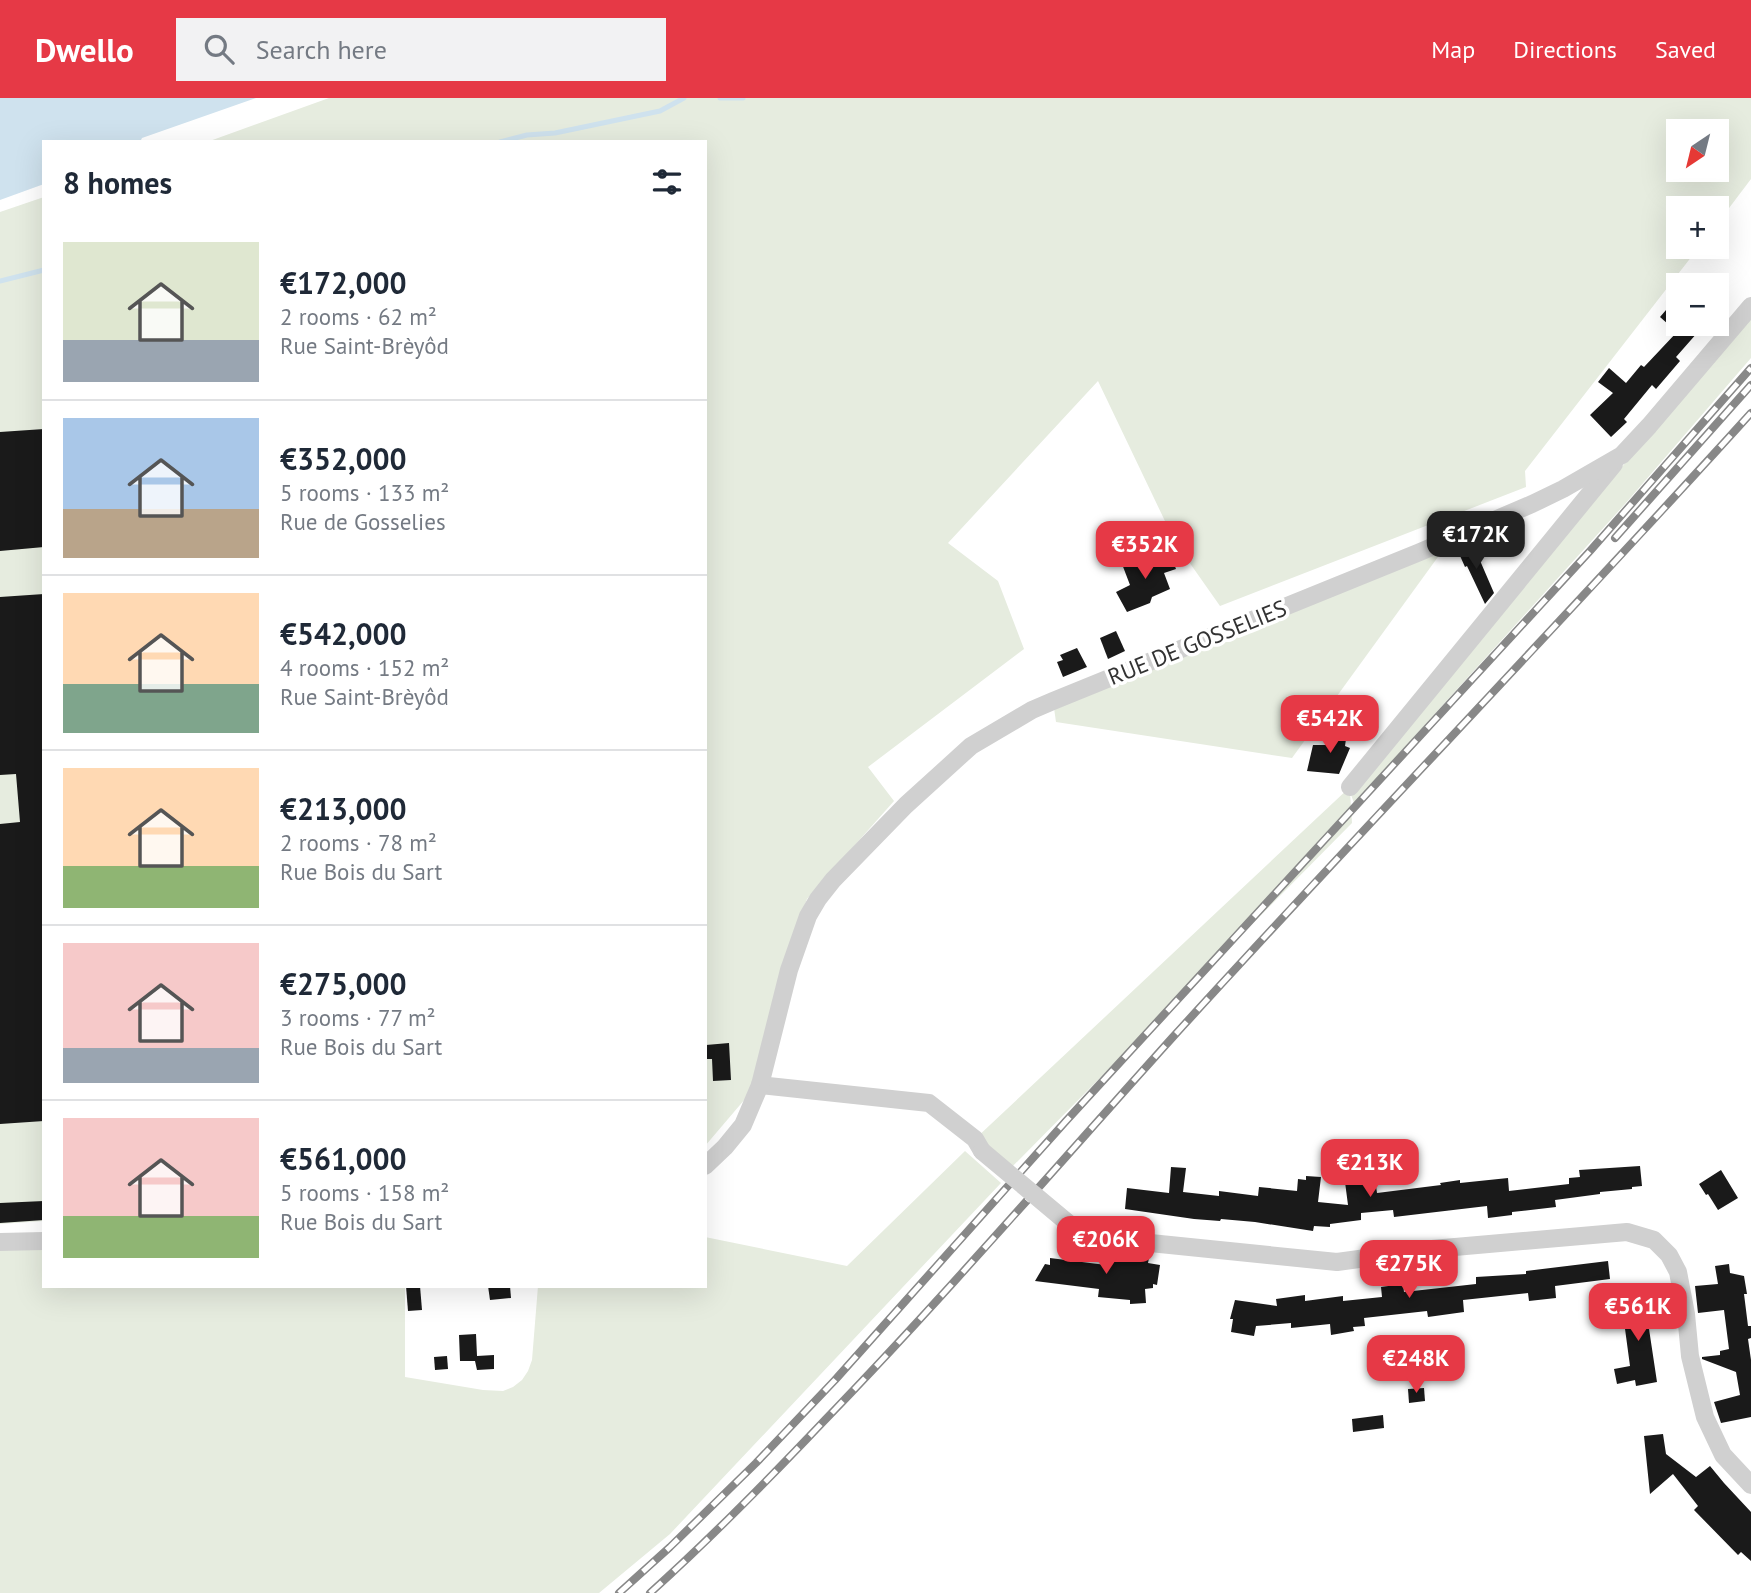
<!DOCTYPE html>
<html lang="en">
<head>
<meta charset="utf-8">
<style>
  :root { --surface:#fff; --page:#f2f2f3; --text:#1f2937; --muted:#747a83; --line:#e0e1e3; --accent:#e63946 }
  body { margin:0; font-family:"PT Sans",sans-serif; background:var(--page); color:var(--text); height:100vh; display:flex; flex-direction:column; font-size:26px; white-space:nowrap }
  * { box-sizing:border-box; margin:0 }
  p { font-size:23px; color:var(--muted) }
  .icon { flex:none; width:38px; height:38px; fill:none; stroke:currentColor; stroke-width:2; stroke-linecap:round; stroke-linejoin:round }
  .map { position:relative; flex:1; overflow:hidden }
  .sheet { position:absolute; left:42px; top:42px; width:665px; height:1148px; display:flex; flex-direction:column; background:var(--surface); border-radius:0px; box-shadow:0 7px 28px #0002 }
  .sheet>* { flex:none }
  .needle { width:46px; rotate:215deg }
  .controls { position:absolute; left:1666px; top:21px; display:grid; gap:14px }
  .controls a { display:grid; place-items:center; width:63px; height:63px; border-radius:0px; background:var(--surface); box-shadow:0 7px 28px #0002; font-size:35px }
  .price { position:absolute; translate:-50% -60px; padding:0 16px; border-radius:14px; background:var(--accent); color:#fff; font-size:23px; line-height:46px; filter:drop-shadow(0 2px 4px #0008) }
  .price::after { content:''; position:absolute; left:50%; top:42px; width:21px; height:16px; margin-left:-10px; background:inherit; clip-path:polygon(0 0,100% 0,50% 100%) }
  .price.current { background:#222; color:#fff }
  ul { padding:0; list-style:none }
  li { display:flex; align-items:center; gap:21px; height:175px; padding:0 21px }
  li+li { border-top:2px solid var(--line) }
  li span { display:grid; place-items:center; flex:none; width:196px; height:140px; border-radius:0px; color:#555 }
  li>.icon { margin-inline-start:auto }
  span .icon { width:84px; height:84px; fill:#fffc; stroke-width:1 }
  li b { font-size:30px }
  h2 { display:flex; justify-content:space-between; align-items:center; height:84px; padding:0 21px; font-size:30px }
  header { display:flex; align-items:center; gap:42px; box-sizing:border-box; height:98px; padding:0 35px; background:var(--accent); color:#fff }
  header strong { font-size:33px }
  nav { display:flex; gap:38px; margin-inline-start:auto; font-size:24px }
  .search { width:490px; height:63px; background:var(--page); display:flex; align-items:center; gap:18px; box-sizing:border-box; padding:0 24px; border-radius:0px; color:var(--muted); font-size:26px }
  .map>svg:first-child { display:block }
</style>
</head>
<body>
<header>
<strong>Dwello</strong>
<div class="search"><svg class="icon" aria-label="search" viewBox="0 0 24 24"><circle cx="10" cy="10" r="6"/><path d="M15 15l6 6"/></svg>Search here</div>
<nav><a>Map</a><a>Directions</a><a>Saved</a></nav>
</header>
<div class="map">
<svg width="1751" height="1495" viewBox="0 0 1751 1495">
  <rect width="100%" height="100%" fill="#fff"/>
  <g fill="#e6ecdf" fill-rule="evenodd">
    <path d="M329 0H1751V81L1717 126V110H1678V149H1699L1525 373 1526 389 1220 508 1175 444 1098 283 948 445 998 483 1024 551 868 669 894 703 807 801 787 855 751 994 705 1048V44H207ZM1678 33H1717V72H1678Z"/>
    <path d="M44 99V1123L0 1126V114Z"/>
    <path d="M1751 217V260L1625 406 1354 705 1350 694 1352 725 1007 1074 975 1041 1350 689Z"/>
    <path d="M1443 452 1292 660 1056 624 1053 603Z"/>
    <path d="M965 1053 1001 1085 670 1436 599 1495H0V1148H44V1188H405V1279L483 1292 503 1293 513 1289 522 1282 528 1273 532 1262 538 1188H705V1139L847 1168Z"/>
  </g>
  <path fill="#cfe2ee" d="M0 0H256L142 40 140 44H44V86L0 102Z"/>
  <g fill="none" stroke-linecap="round" stroke-linejoin="round">
    <g stroke="#cfe2ee" stroke-width="5">
      <path d="M720 0H743"/>
      <path d="M500 44 527 37 555 35 660 13 684 0"/>
      <path d="M0 183 44 172"/>
    </g>
  </g>
  <g fill="#1a1a1a">
    <path d="M1678 198V226H1705L1676 259 1680 263 1656 291 1652 287 1624 321 1627 324 1611 339 1590 317 1613 295 1598 284 1609 270 1626 285 1641 267 1644 269 1677 234 1660 219Z"/>
    <path d="M44 331V449L0 453V334Z"/>
    <path d="M1472 444 1494 495 1485 506 1467 468 1465 469 1457 451Z"/>
    <path d="M1169 453 1176 471 1164 475 1170 491 1152 499 1150 505 1127 514 1116 494 1130 487 1122 466 1136 460 1138 466Z"/>
    <path d="M44 496V1023L0 1026V726L20 724 16 676 0 677V499Z"/>
    <path d="M1116 533 1125 553 1108 561 1100 540Z"/>
    <path d="M1077 550 1087 569 1063 579 1057 564 1063 562 1060 557Z"/>
    <path d="M1347 634 1345 648 1350 650 1339 676 1307 673 1313 647H1328L1327 635Z"/>
    <path d="M729 945 731 982 713 983 712 961H706V947Z"/>
    <path d="M1640 1068 1642 1088 1632 1089V1091L1600 1094V1096L1555 1102 1556 1109 1512 1114V1117L1488 1120 1487 1108 1394 1119 1393 1112 1361 1115V1122L1330 1126V1129L1314 1128 1313 1133 1255 1124 1221 1121 1220 1123 1194 1121 1125 1111 1127 1090 1169 1095 1171 1069 1186 1070 1183 1094 1219 1098V1093L1258 1098 1259 1089 1297 1093 1298 1081 1306 1082V1078L1321 1079 1318 1104 1348 1107 1345 1084 1375 1081 1377 1095 1441 1087 1440 1085 1460 1082V1085L1508 1080 1509 1093 1569 1086V1080L1580 1079 1579 1072Z"/>
    <path d="M1721 1072 1738 1100 1718 1112 1708 1096 1706 1097 1699 1086Z"/>
    <path d="M44 1103V1122L0 1125V1105Z"/>
    <path d="M1108 1152 1142 1158 1149 1160 1148 1165 1160 1167 1157 1187 1153 1186V1190L1145 1191 1146 1205 1130 1206V1202L1098 1199 1099 1191 1035 1183 1045 1166 1050 1167V1160L1106 1167Z"/>
    <path d="M1608 1163 1610 1181 1555 1188 1556 1200 1529 1203 1528 1195 1463 1202 1464 1214 1428 1219 1427 1213 1364 1220 1365 1228 1353 1229 1354 1233 1331 1237 1330 1226 1291 1230V1225L1256 1228 1254 1238 1231 1234 1233 1221H1230L1235 1202 1277 1208 1276 1201 1305 1197V1203L1343 1198V1203L1382 1199 1381 1189 1403 1186 1404 1194 1476 1186V1179L1526 1176V1173Z"/>
    <path d="M1729 1166 1730 1175 1744 1178 1747 1196H1744L1748 1228H1751V1240L1748 1241 1751 1262V1319L1721 1325 1714 1304 1740 1297 1736 1274 1702 1261V1259L1720 1257V1253L1729 1251 1724 1212 1698 1215 1695 1188 1718 1186 1715 1168Z"/>
    <path d="M406 1188H420L422 1212 408 1213Z"/>
    <path d="M488 1188H510L511 1200 490 1202Z"/>
    <path d="M1651 1197 1653 1210 1646 1211 1657 1284 1636 1288 1635 1282 1617 1286 1614 1271 1630 1268 1621 1201Z"/>
    <path d="M476 1236 477 1258 494 1257V1271L477 1272 475 1263H460L459 1237Z"/>
    <path d="M447 1258 448 1271 435 1272 434 1259Z"/>
    <path d="M1424 1290 1425 1303 1409 1305 1408 1291Z"/>
    <path d="M1383 1317 1384 1330 1353 1334 1352 1321Z"/>
    <path d="M1663 1336 1666 1356 1696 1379 1710 1368 1724 1385 1751 1414V1463L1741 1454 1738 1457 1694 1412 1698 1408 1673 1376 1650 1396 1644 1338Z"/>
  </g>
  <g fill="none" stroke-linecap="round" stroke-linejoin="round">
    <g stroke="#d0d0d0" stroke-width="18">
      <path d="M1350 689 1614 366"/>
      <path d="M760 987 929 1005 975 1041 982 1053"/>
      <path d="M705 1068 725 1049 743 1027 760 987 789 872 808 818 818 801 833 782 906 707 971 648 1032 612 1053 603 1420 454 1532 406 1563 391 1622 357 1649 328 1751 208"/>
      <path d="M1074 1130 1111 1141 1337 1164 1432 1151 1627 1134 1654 1142 1669 1157 1678 1174 1686 1216 1690 1258 1705 1319 1723 1357 1751 1387"/>
      <path d="M0 1144 44 1143"/>
    </g>
    <defs>
      <g id="rail">
        <path d="M1615 440 1751 287"/>
        <path d="M619 1495 670 1449 756 1365 835 1282 1066 1023 1590 453 1751 270"/>
        <path d="M650 1495C710 1441 767 1383 823 1324 943 1200 1056 1069 1172 940 1363 730 1560 526 1751 315"/>
      </g>
    </defs>
    <use href="#rail" stroke="#888" stroke-width="8"/>
    <use href="#rail" stroke="#fff" stroke-width="5" stroke-dasharray="16" stroke-linecap="butt"/>
    <path stroke="#d0d0d0" stroke-width="18" d="M982 1053 1074 1130"/>
  </g>
  <g text-anchor="middle" dominant-baseline="central" stroke-width="7" stroke-linejoin="round" paint-order="stroke">
    <g font-size="23" fill="#333" stroke="#fff">
      <text transform="translate(1197 544) rotate(-22)">RUE DE GOSSELIES</text>
    </g>
  </g>
</svg>
<div class="controls">
<a><svg class="needle" viewBox="-14 -14 28 28"><path d="M0-13l5 13h-10z" fill="#e53935"/><path d="M0 13l5-13h-10z" fill="#747a83"/></svg></a>
<a>+</a>
<a>−</a>
</div>
<b class="price current" style="left:1476px;top:473px">€172K</b>
<b class="price" style="left:1145px;top:483px">€352K</b>
<b class="price" style="left:1330px;top:657px">€542K</b>
<b class="price" style="left:1370px;top:1101px">€213K</b>
<b class="price" style="left:1106px;top:1178px">€206K</b>
<b class="price" style="left:1409px;top:1202px">€275K</b>
<b class="price" style="left:1638px;top:1245px">€561K</b>
<b class="price" style="left:1416px;top:1297px">€248K</b>
<section class="sheet">
<h2>8 homes<svg class="icon" aria-label="filters" viewBox="0 0 24 24"><path d="M4 7h16M4 17h16"/><circle cx="9" cy="7" r="2"/><circle cx="15" cy="17" r="2"/></svg></h2>
<ul>
<li><span style="background:linear-gradient(#dfe7d0 70%,#9aa5b1 0)"><svg class="icon" aria-label="home" viewBox="0 0 24 24"><path d="M3 11l9-7 9 7M6 9v11h12V9"/></svg></span><div><b>€172,000</b><p>2 rooms · 62 m²</p><p>Rue Saint-Brèyôd</p></div></li>
<li><span style="background:linear-gradient(#a9c7e8 65%,#b9a48a 0)"><svg class="icon" aria-label="home" viewBox="0 0 24 24"><path d="M3 11l9-7 9 7M6 9v11h12V9"/></svg></span><div><b>€352,000</b><p>5 rooms · 133 m²</p><p>Rue de Gosselies</p></div></li>
<li><span style="background:linear-gradient(#ffd9b3 65%,#7fa58c 0)"><svg class="icon" aria-label="home" viewBox="0 0 24 24"><path d="M3 11l9-7 9 7M6 9v11h12V9"/></svg></span><div><b>€542,000</b><p>4 rooms · 152 m²</p><p>Rue Saint-Brèyôd</p></div></li>
<li><span style="background:linear-gradient(#ffd9b3 70%,#8fb573 0)"><svg class="icon" aria-label="home" viewBox="0 0 24 24"><path d="M3 11l9-7 9 7M6 9v11h12V9"/></svg></span><div><b>€213,000</b><p>2 rooms · 78 m²</p><p>Rue Bois du Sart</p></div></li>
<li><span style="background:linear-gradient(#f6c9c9 75%,#9aa5b1 0)"><svg class="icon" aria-label="home" viewBox="0 0 24 24"><path d="M3 11l9-7 9 7M6 9v11h12V9"/></svg></span><div><b>€275,000</b><p>3 rooms · 77 m²</p><p>Rue Bois du Sart</p></div></li>
<li><span style="background:linear-gradient(#f6c9c9 70%,#8fb573 0)"><svg class="icon" aria-label="home" viewBox="0 0 24 24"><path d="M3 11l9-7 9 7M6 9v11h12V9"/></svg></span><div><b>€561,000</b><p>5 rooms · 158 m²</p><p>Rue Bois du Sart</p></div></li>
</ul>
</section>
</div>
</body>
</html>
